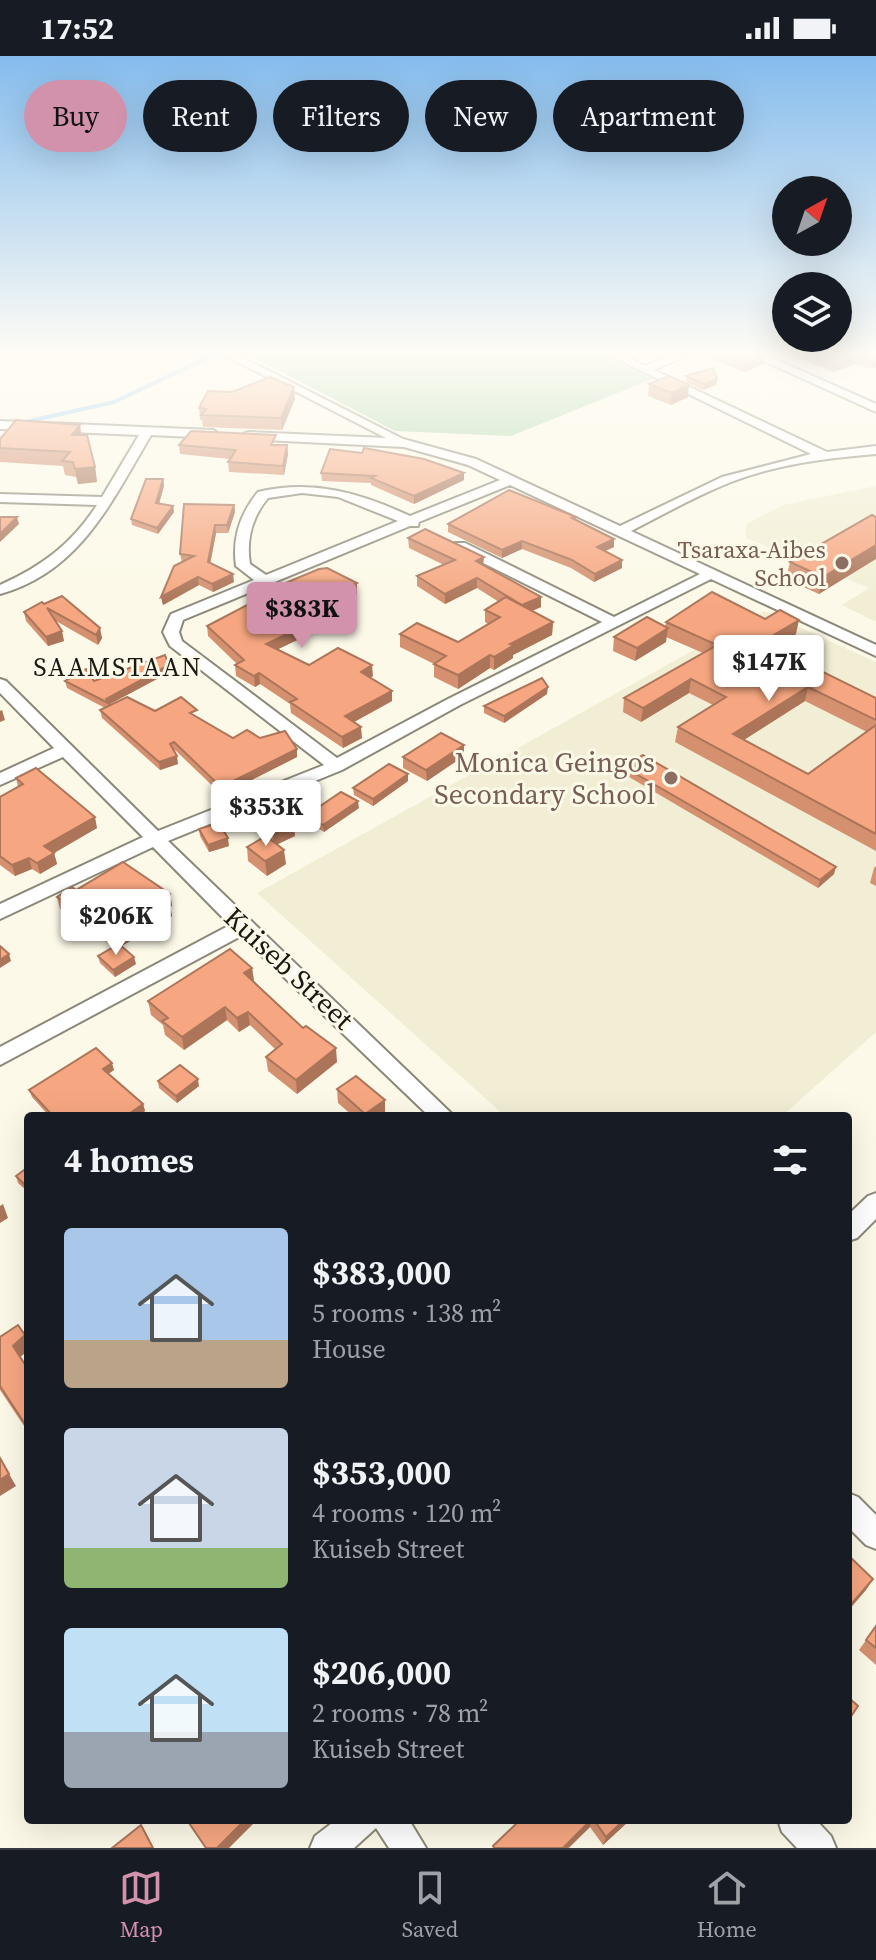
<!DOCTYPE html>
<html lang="en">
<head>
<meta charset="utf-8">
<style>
  :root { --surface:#171b24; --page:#20242c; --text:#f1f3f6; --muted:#9ea1a6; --line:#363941; --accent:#d292ac }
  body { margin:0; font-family:"Source Serif 4",serif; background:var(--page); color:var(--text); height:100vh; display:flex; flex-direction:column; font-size:30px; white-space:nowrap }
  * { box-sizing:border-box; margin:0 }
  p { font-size:26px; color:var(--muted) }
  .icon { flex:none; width:44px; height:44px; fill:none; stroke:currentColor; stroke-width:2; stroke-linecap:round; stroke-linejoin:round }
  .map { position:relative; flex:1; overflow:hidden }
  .drawer { position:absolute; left:24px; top:1056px; width:828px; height:712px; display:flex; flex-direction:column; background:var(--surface); border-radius:8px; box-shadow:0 8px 32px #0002 }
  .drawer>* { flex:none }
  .guide { position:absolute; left:24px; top:24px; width:828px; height:72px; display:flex; gap:16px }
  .needle { width:52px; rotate:40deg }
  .fabs { position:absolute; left:772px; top:120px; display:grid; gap:16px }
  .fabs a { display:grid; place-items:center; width:80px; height:80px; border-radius:50%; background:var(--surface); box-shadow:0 8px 32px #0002; font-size:40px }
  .price { position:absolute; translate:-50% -68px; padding:0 18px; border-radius:8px; background:#fff; color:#222; font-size:26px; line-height:52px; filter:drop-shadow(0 2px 4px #0008) }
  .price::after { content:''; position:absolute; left:50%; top:48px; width:24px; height:18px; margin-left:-12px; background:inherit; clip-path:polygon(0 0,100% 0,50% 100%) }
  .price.selected { background:var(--accent); color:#111 }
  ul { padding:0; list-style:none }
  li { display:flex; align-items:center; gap:24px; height:200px; padding:0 40px }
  li span { display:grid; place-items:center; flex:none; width:224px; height:160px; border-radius:8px; color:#555 }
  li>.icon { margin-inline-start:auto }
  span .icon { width:96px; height:96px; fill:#fffc; stroke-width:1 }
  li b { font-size:34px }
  h2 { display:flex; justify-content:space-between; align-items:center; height:96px; padding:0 40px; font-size:34px }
  .tag { padding:0 28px; border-radius:36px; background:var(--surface); box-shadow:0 8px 32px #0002; font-size:28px; line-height:72px }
  .tag.selected { background:var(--accent); color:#111 }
  .status { display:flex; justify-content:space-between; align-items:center; height:56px; padding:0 40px; background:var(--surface); direction:ltr }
  .status svg { height:22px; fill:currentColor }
  .tabs { display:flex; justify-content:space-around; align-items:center; height:112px; border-top:2px solid var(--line); background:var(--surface); font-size:22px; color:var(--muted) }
  .tabs a { display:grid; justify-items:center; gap:4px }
  .tabs .selected { color:var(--accent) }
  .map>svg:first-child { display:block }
</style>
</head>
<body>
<div class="status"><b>17:52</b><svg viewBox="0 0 49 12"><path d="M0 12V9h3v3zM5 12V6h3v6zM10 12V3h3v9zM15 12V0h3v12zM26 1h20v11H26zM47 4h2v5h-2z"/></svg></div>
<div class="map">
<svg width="876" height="1792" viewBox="0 0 876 1792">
  <rect width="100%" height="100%" fill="#fcf9e8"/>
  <g fill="#f2eed5">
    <path d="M876 430V566L842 549 869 532 746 482V468L783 449Z"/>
    <path d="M764 555 876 606V976L782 1060H505L257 837Z"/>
  </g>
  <path fill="#a5d3a9" d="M249 299H603L652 323 511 380 395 375Z"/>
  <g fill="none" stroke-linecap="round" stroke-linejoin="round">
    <path stroke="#90c9f5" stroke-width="4" d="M21 367 114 346 213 299"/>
    <defs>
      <g id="minor">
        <path d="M224 299H238L403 383 476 403 620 470 722 421 811 398 609 299H623L645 310 671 299H687L654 314 827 396 876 390V398C827 402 777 408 731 426 696 440 664 458 631 475L876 589V600L711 523 460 649 342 714 168 785 454 1060H429L241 880 0 1009V991L230 869 153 791 0 863V848L143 781 63 701 0 729V717L54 692 0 637V623L6 625 158 775 324 709 170 590 163 576 171 558 254 524 236 510C232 482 240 458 258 436 313 423 360 437 410 460L500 424 468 409 404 391 245 383V377L249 376 386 382ZM510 429 700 518 614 561 465 487H455V493L602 566 448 643 337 702 182 585 179 576 183 564 410 470H418L419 466ZM302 437 338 441 398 465 266 519 250 508C246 484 252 461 268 442Z"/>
        <path d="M751 299H766L876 348V356Z"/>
        <path d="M0 365 213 374 219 378 213 382 151 379C112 445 80 516 0 538V529C42 510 72 488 97 449L0 446V438L102 441 139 379 0 373Z"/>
        <path d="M876 1137V1163L857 1182 848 1185V1159L868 1140Z"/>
        <path d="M848 1437 858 1441 876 1459V1493L866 1489 848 1471Z"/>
        <path d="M336 1764H409L426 1792H389L376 1772 354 1792H310L315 1780Z"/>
        <path d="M778 1764H816L831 1780 836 1792H797L782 1776Z"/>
      </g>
    </defs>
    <use href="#minor" stroke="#8b8879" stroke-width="4"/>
    <use href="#minor" fill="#fff" fill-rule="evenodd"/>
  </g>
  <g fill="#d4906f" fill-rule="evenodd">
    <path d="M702 299H762L764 308 744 316Z"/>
    <path d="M792 299H876V310L871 313 855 308 833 316Z"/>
    <path d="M686 320 717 323 716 329 703 334 686 326Z"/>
    <path d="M649 328 688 341 671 349 648 340Z"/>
    <path d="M294 331 295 343 282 374 203 371 202 364H200L199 352 232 336Z"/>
    <path d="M82 379 95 411 97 426 78 428 76 421 65 419 63 410 0 406V383Z"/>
    <path d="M179 389H287L288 398 284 419 229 416 228 406 230 403 180 398Z"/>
    <path d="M321 417 464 424 414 448 371 429V427L322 425Z"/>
    <path d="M163 423 164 430 159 448 173 450 174 456 158 478 132 469 131 463Z"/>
    <path d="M234 449 235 456 228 477H216L210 507 234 526 213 536 199 529 163 549 161 541 182 506 180 498Z"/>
    <path d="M576 461V464L614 491 605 495 622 512 594 526 571 512 522 493 502 502 448 476V468Z"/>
    <path d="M876 461 819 538 786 523 790 506Z"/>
    <path d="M408 482 483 509 541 551 532 555 553 566 552 579 513 599V602L494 614 490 612 458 633 434 621V608L400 591V578L458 586 488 568 485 566V554L499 546 477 532 445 548 417 530V520L444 509 409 492Z"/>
    <path d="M357 527V538L335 549 337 560 335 561V566L278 593 309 609 373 620 370 622 392 645 354 666 362 682 343 692 291 657 290 648 260 628 255 631 236 620 235 609 237 608 208 580 207 570 271 537V533Z"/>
    <path d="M44 548 102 582 98 589 56 565 64 585 48 590 26 565 24 556Z"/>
    <path d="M765 563 796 578 773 592 876 642V795L675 686 678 671 713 649 689 637 641 666 623 656 624 642 703 597 666 581V586L635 605 613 595 614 581 665 571 666 566ZM805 645 867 676 808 718 744 684Z"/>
    <path d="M170 616 110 648 198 661 233 682H260L297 693V701L222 739 175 694 174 695 178 708 160 714 102 662 100 654 105 652 67 632 65 625H94Z"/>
    <path d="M547 638 504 667 484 657V650Z"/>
    <path d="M464 689V700L427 725 403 712V701Z"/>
    <path d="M624 711 834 818 818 832 624 718Z"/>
    <path d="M408 718V725L373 750 354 739 353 732Z"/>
    <path d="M16 722 97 772 54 797 57 808 40 818 32 813 15 820 0 809V741L18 731Z"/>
    <path d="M359 752 324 776 308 766 307 759Z"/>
    <path d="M256 760 293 766 295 780 277 788 286 808 267 820 248 805 247 791 265 780 258 774Z"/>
    <path d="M199 773 229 790 209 796 200 780Z"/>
    <path d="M876 810V830L870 827 874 812Z"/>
    <path d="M76 834 170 838 172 850 170 851 172 860 121 890 136 908 115 921 100 907 98 900 113 892 84 866 81 868 60 853 57 841Z"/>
    <path d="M252 912 254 925 337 1006 297 1038 268 1015 266 1001 276 994 250 969 239 976 227 964 184 994 165 979 163 969 151 959 148 945Z"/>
    <path d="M114 1014 108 1018 143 1048 145 1055 138 1060H49L32 1041 29 1034Z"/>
    <path d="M158 1025 199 1030 177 1047 159 1032Z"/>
    <path d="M337 1033 385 1044V1058L382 1060H353L338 1047Z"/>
    <path d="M28 1111V1136L18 1127 16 1120Z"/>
    <path d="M25 1279 28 1285V1295L20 1301 28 1313V1376L0 1334V1281Z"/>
    <path d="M876 1570V1609L859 1594Z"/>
    <path d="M520 1764H630L603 1789 590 1771 569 1792H493V1790Z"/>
  </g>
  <g fill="#ac755a">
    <path d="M765 301 764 308 744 316 745 308Z"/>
    <path d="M857 301 855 308 833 316 835 309Z"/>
    <path d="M876 304V310L871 313 873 306Z"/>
    <path d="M717 323 716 329 703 334 704 328Z"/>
    <path d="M689 329 688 341 671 349 672 337Z"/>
    <path d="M294 331 295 343 282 374 281 362Z"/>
    <path d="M80 369 82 383 72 379Z"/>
    <path d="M287 389 288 398 284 419 283 410Z"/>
    <path d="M95 411 97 426 78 428 75 413Z"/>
    <path d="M464 417V424L414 448V440Z"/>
    <path d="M163 423 164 430 157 454 156 447Z"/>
    <path d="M234 449 235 456 228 477 227 469Z"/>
    <path d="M173 450 174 456 158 478 157 472Z"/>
    <path d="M17 461 19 468 0 486V478Z"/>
    <path d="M215 469 216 477 209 514 208 506Z"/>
    <path d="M614 483V491L596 499 597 491Z"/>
    <path d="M522 485V493L502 502V494Z"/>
    <path d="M876 489V503L819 538 823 521Z"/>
    <path d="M484 501 483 511 476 505Z"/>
    <path d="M622 504V512L594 526 595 518Z"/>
    <path d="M233 518 234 526 213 536 212 528Z"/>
    <path d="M198 521 199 529 163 549 161 541Z"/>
    <path d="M477 522V532L445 548V538Z"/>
    <path d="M357 527V538L325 554 324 544Z"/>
    <path d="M541 541V551L520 560 521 550Z"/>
    <path d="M337 550V560L335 561V566L268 598 266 588Z"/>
    <path d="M799 564 796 578 759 600 762 586Z"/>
    <path d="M553 566 552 579 513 599V602L494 614V601L510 588Z"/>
    <path d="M100 572 102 582 98 589 96 579Z"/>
    <path d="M668 572 666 586 635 605 637 592Z"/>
    <path d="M62 575 64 585 48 590 46 581Z"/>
    <path d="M490 599V612L458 633V619Z"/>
    <path d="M169 609 170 616 110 648 106 643Z"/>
    <path d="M372 609 373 620 361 627V616Z"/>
    <path d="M259 617 260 628 255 631 254 620Z"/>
    <path d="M691 623 689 637 641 666 643 652Z"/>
    <path d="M548 631 547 638 504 667V660Z"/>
    <path d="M808 631 805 645 731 692 733 678Z"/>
    <path d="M392 635V645L345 671V660Z"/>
    <path d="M2 654 5 664 0 666V655Z"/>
    <path d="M361 671 362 682 343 692 342 681Z"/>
    <path d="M464 689V700L427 725 426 714Z"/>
    <path d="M297 693V701L222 739 221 731Z"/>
    <path d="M177 700 178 708 160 714 159 706Z"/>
    <path d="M408 718V725L373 750V743Z"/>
    <path d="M358 745 359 752 324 776 323 769Z"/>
    <path d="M95 761 97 772 54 797 57 808 40 818 37 807 44 790Z"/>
    <path d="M293 766 295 780 274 790 273 775Z"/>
    <path d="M228 782 229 790 209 796 208 789Z"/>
    <path d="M284 794 286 808 267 820 265 805Z"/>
    <path d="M29 802 32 813 15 820 12 809Z"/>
    <path d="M836 811 834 818 818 832 820 824Z"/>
    <path d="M170 838 172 850 170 851 172 860 115 894 112 882 162 843Z"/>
    <path d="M81 855 84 866 81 868 78 856Z"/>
    <path d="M9 898 11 905 0 912V904Z"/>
    <path d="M134 901 136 908 115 921 113 914Z"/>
    <path d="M252 912 254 925 244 917Z"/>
    <path d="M225 951 227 964 184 994 182 981Z"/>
    <path d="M248 956 250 969 239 976 237 962Z"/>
    <path d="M336 992 337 1006 297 1038 296 1024Z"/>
    <path d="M112 1007 114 1014 105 1020 103 1013Z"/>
    <path d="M198 1023 199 1030 177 1047 176 1040Z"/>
    <path d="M385 1044V1058L382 1060H366L365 1058Z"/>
    <path d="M143 1048 145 1055 138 1060H126Z"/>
    <path d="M3 1148 8 1162 0 1167V1150Z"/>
    <path d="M25 1279 28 1285V1295L18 1302 13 1290Z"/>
    <path d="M9 1418 16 1430 0 1440V1424Z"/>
    <path d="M873 1523 866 1534 848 1555V1552Z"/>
    <path d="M245 1764H253L254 1767 229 1792H217Z"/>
    <path d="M591 1764 590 1771 568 1792H563Z"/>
    <path d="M624 1764H630L603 1789 606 1781Z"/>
  </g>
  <g fill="#f6a781" stroke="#ac755a" stroke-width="2">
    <path d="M721 299H762L765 301 745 308Z"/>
    <path d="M812 299H876V304L873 306 857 301 835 309Z"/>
    <path d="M713 312 717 323 704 328 686 320Z"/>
    <path d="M669 320 689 329 672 337 649 328Z"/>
    <path d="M270 321 294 331 281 362 201 359 206 353 199 352 208 335 232 336Z"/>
    <path d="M16 364 80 369 72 379H87L95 411 75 413 73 406 62 405 70 396 0 392V383Z"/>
    <path d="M191 375 276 379 271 389H287L283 410 228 406 236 394 179 389Z"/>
    <path d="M364 392 424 403 464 417 414 440 371 422 375 420 321 417 330 393 362 397Z"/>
    <path d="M146 423H163L156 447 173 450 157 472 131 463Z"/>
    <path d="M509 434 576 461 572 462 614 483 597 491 622 504 595 518 572 504 522 485 502 494 448 468Z"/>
    <path d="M184 448 234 449 227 469H215L208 506 233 518 212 528 198 521 161 541 174 510 194 500 180 498Z"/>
    <path d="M872 459 876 461V489L823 521 790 506Z"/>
    <path d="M0 461H17L0 478Z"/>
    <path d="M425 473 484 501 476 505 541 541 522 549 477 522 445 538 417 520 455 504 408 482Z"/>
    <path d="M327 512 357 527 324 544 337 550 330 553 334 556 266 588 309 609 338 592 372 609 361 616 392 635 345 660 361 671 342 681 290 646 297 643 259 617 254 620 235 609 244 604 207 570 274 535 271 533 319 513Z"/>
    <path d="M712 536 765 563 780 554 799 564 762 586 876 642V664L808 631 733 678 808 718 876 669V778L678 671 726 641 691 623 643 652 624 642 717 589 666 566Z"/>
    <path d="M62 540 100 572 96 579 47 552 62 575 46 581 24 556 42 546 44 548Z"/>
    <path d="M506 541 553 566 510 588 514 589 494 601 490 599 458 619 434 608 446 600 400 578 417 567 458 586 500 561 485 554Z"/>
    <path d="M647 561 668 572 637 592 614 581Z"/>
    <path d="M165 599 169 609 106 643 110 648 65 625 86 613 94 625Z"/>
    <path d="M542 622 548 631 504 660 484 650Z"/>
    <path d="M127 641 155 655 181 641 197 654 190 657 233 682 247 674 260 682 285 675 297 693 221 731 174 686 170 688 177 700 159 706 100 654Z"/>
    <path d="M441 677 464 689 426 714 403 701Z"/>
    <path d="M643 699 836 811 820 824 624 711Z"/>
    <path d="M389 708 408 718 373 743 353 732Z"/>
    <path d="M36 712 95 761 44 790 54 797 37 807 29 802 12 809 0 800V741L23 728 16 722Z"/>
    <path d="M341 736 358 745 323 769 307 759Z"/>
    <path d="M277 751 293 766 273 775 256 760Z"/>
    <path d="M219 767 228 782 208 789 199 773Z"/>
    <path d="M266 780 284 794 265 805 247 791Z"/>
    <path d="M123 806 170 838 162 843 169 848 112 882 81 855 78 856 57 841 72 831 76 834Z"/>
    <path d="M119 888 134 901 113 914 98 900Z"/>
    <path d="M0 890 9 898 0 904Z"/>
    <path d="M230 893 252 912 244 917 303 972 306 970 336 992 296 1024 266 1001 282 988 248 956 237 962 225 951 182 981 162 965 168 962 148 945Z"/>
    <path d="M96 992 112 1007 103 1013 143 1048 126 1060H115L114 1059 112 1060H53L29 1034Z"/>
    <path d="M180 1009 198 1023 176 1040 158 1025Z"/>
    <path d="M356 1020 385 1044 365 1058 337 1033Z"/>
    <path d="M28 1111V1132L16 1120Z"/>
    <path d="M18 1269 25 1279 13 1290 28 1313V1366L25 1368 0 1330V1281Z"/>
    <path d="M0 1402 9 1418 0 1424Z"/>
    <path d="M848 1499 873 1523 848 1552Z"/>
    <path d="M876 1570V1592L866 1584Z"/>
    <path d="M848 1641 858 1650 848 1665Z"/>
    <path d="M187 1764H245L217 1792H206Z"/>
    <path d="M520 1764H591L563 1792H494L493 1790Z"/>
    <path d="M594 1764H624L606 1781Z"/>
    <path d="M141 1769 153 1792H112Z"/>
  </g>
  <linearGradient id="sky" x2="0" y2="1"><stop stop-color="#85bced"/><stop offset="0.54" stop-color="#fefcf5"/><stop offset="1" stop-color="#fefcf5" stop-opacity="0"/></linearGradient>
  <rect width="876" height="550" fill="url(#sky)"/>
  <g fill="#8d6e63" stroke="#fcf9e8" stroke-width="3">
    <circle cx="842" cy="507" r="8"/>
    <circle cx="671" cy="722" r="8"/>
  </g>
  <g text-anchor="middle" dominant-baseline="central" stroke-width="6" stroke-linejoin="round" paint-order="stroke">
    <g font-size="24" fill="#785e54" stroke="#fcf9e8" text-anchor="end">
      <text x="826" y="493">Tsaraxa-Aibes<tspan x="826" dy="28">School</tspan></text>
    </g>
    <g font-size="26" letter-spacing="2" fill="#191812" stroke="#fcf9e8">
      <text x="118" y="611">SAAMSTAAN</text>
    </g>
    <g font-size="28" fill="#785e54" stroke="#fcf9e8" text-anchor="end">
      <text x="655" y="706">Monica Geingos<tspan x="655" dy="32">Secondary School</tspan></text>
    </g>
    <g font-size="28" fill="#191812" stroke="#fcf9e8">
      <text transform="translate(289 912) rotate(43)">Kuiseb Street</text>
    </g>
  </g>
</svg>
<div class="fabs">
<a><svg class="needle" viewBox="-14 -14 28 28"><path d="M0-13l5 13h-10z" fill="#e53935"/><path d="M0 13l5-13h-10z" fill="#9ea1a6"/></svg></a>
<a><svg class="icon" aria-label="layers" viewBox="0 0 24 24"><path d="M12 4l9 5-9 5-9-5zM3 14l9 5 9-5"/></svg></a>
</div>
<b class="price selected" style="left:302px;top:594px">$383K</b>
<b class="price" style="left:769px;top:647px">$147K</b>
<b class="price" style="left:266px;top:792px">$353K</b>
<b class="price" style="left:116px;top:901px">$206K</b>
<div class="guide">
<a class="tag selected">Buy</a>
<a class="tag">Rent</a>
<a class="tag">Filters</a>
<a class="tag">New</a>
<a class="tag">Apartment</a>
</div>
<section class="drawer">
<h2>4 homes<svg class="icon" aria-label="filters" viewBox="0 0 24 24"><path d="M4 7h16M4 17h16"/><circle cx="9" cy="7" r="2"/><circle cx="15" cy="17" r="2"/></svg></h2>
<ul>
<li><span style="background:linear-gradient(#a9c7e8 70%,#b9a48a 0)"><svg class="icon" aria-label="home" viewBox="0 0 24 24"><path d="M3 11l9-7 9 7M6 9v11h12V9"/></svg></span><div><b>$383,000</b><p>5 rooms · 138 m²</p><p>House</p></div></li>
<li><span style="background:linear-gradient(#c9d6e8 75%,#8fb573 0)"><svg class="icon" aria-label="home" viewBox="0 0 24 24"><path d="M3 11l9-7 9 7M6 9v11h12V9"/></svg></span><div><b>$353,000</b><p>4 rooms · 120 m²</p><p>Kuiseb Street</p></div></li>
<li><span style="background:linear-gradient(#bfe0f5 65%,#9aa5b1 0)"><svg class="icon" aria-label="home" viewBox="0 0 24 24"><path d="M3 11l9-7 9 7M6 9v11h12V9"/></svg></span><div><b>$206,000</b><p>2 rooms · 78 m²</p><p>Kuiseb Street</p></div></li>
</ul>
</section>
</div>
<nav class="tabs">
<a class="selected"><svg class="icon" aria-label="map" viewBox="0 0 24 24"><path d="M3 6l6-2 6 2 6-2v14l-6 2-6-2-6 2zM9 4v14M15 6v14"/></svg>Map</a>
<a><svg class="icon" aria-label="saved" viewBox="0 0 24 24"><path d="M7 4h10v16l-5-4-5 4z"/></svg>Saved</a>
<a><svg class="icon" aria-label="home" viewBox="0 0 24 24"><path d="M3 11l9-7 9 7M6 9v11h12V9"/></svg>Home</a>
</nav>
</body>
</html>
